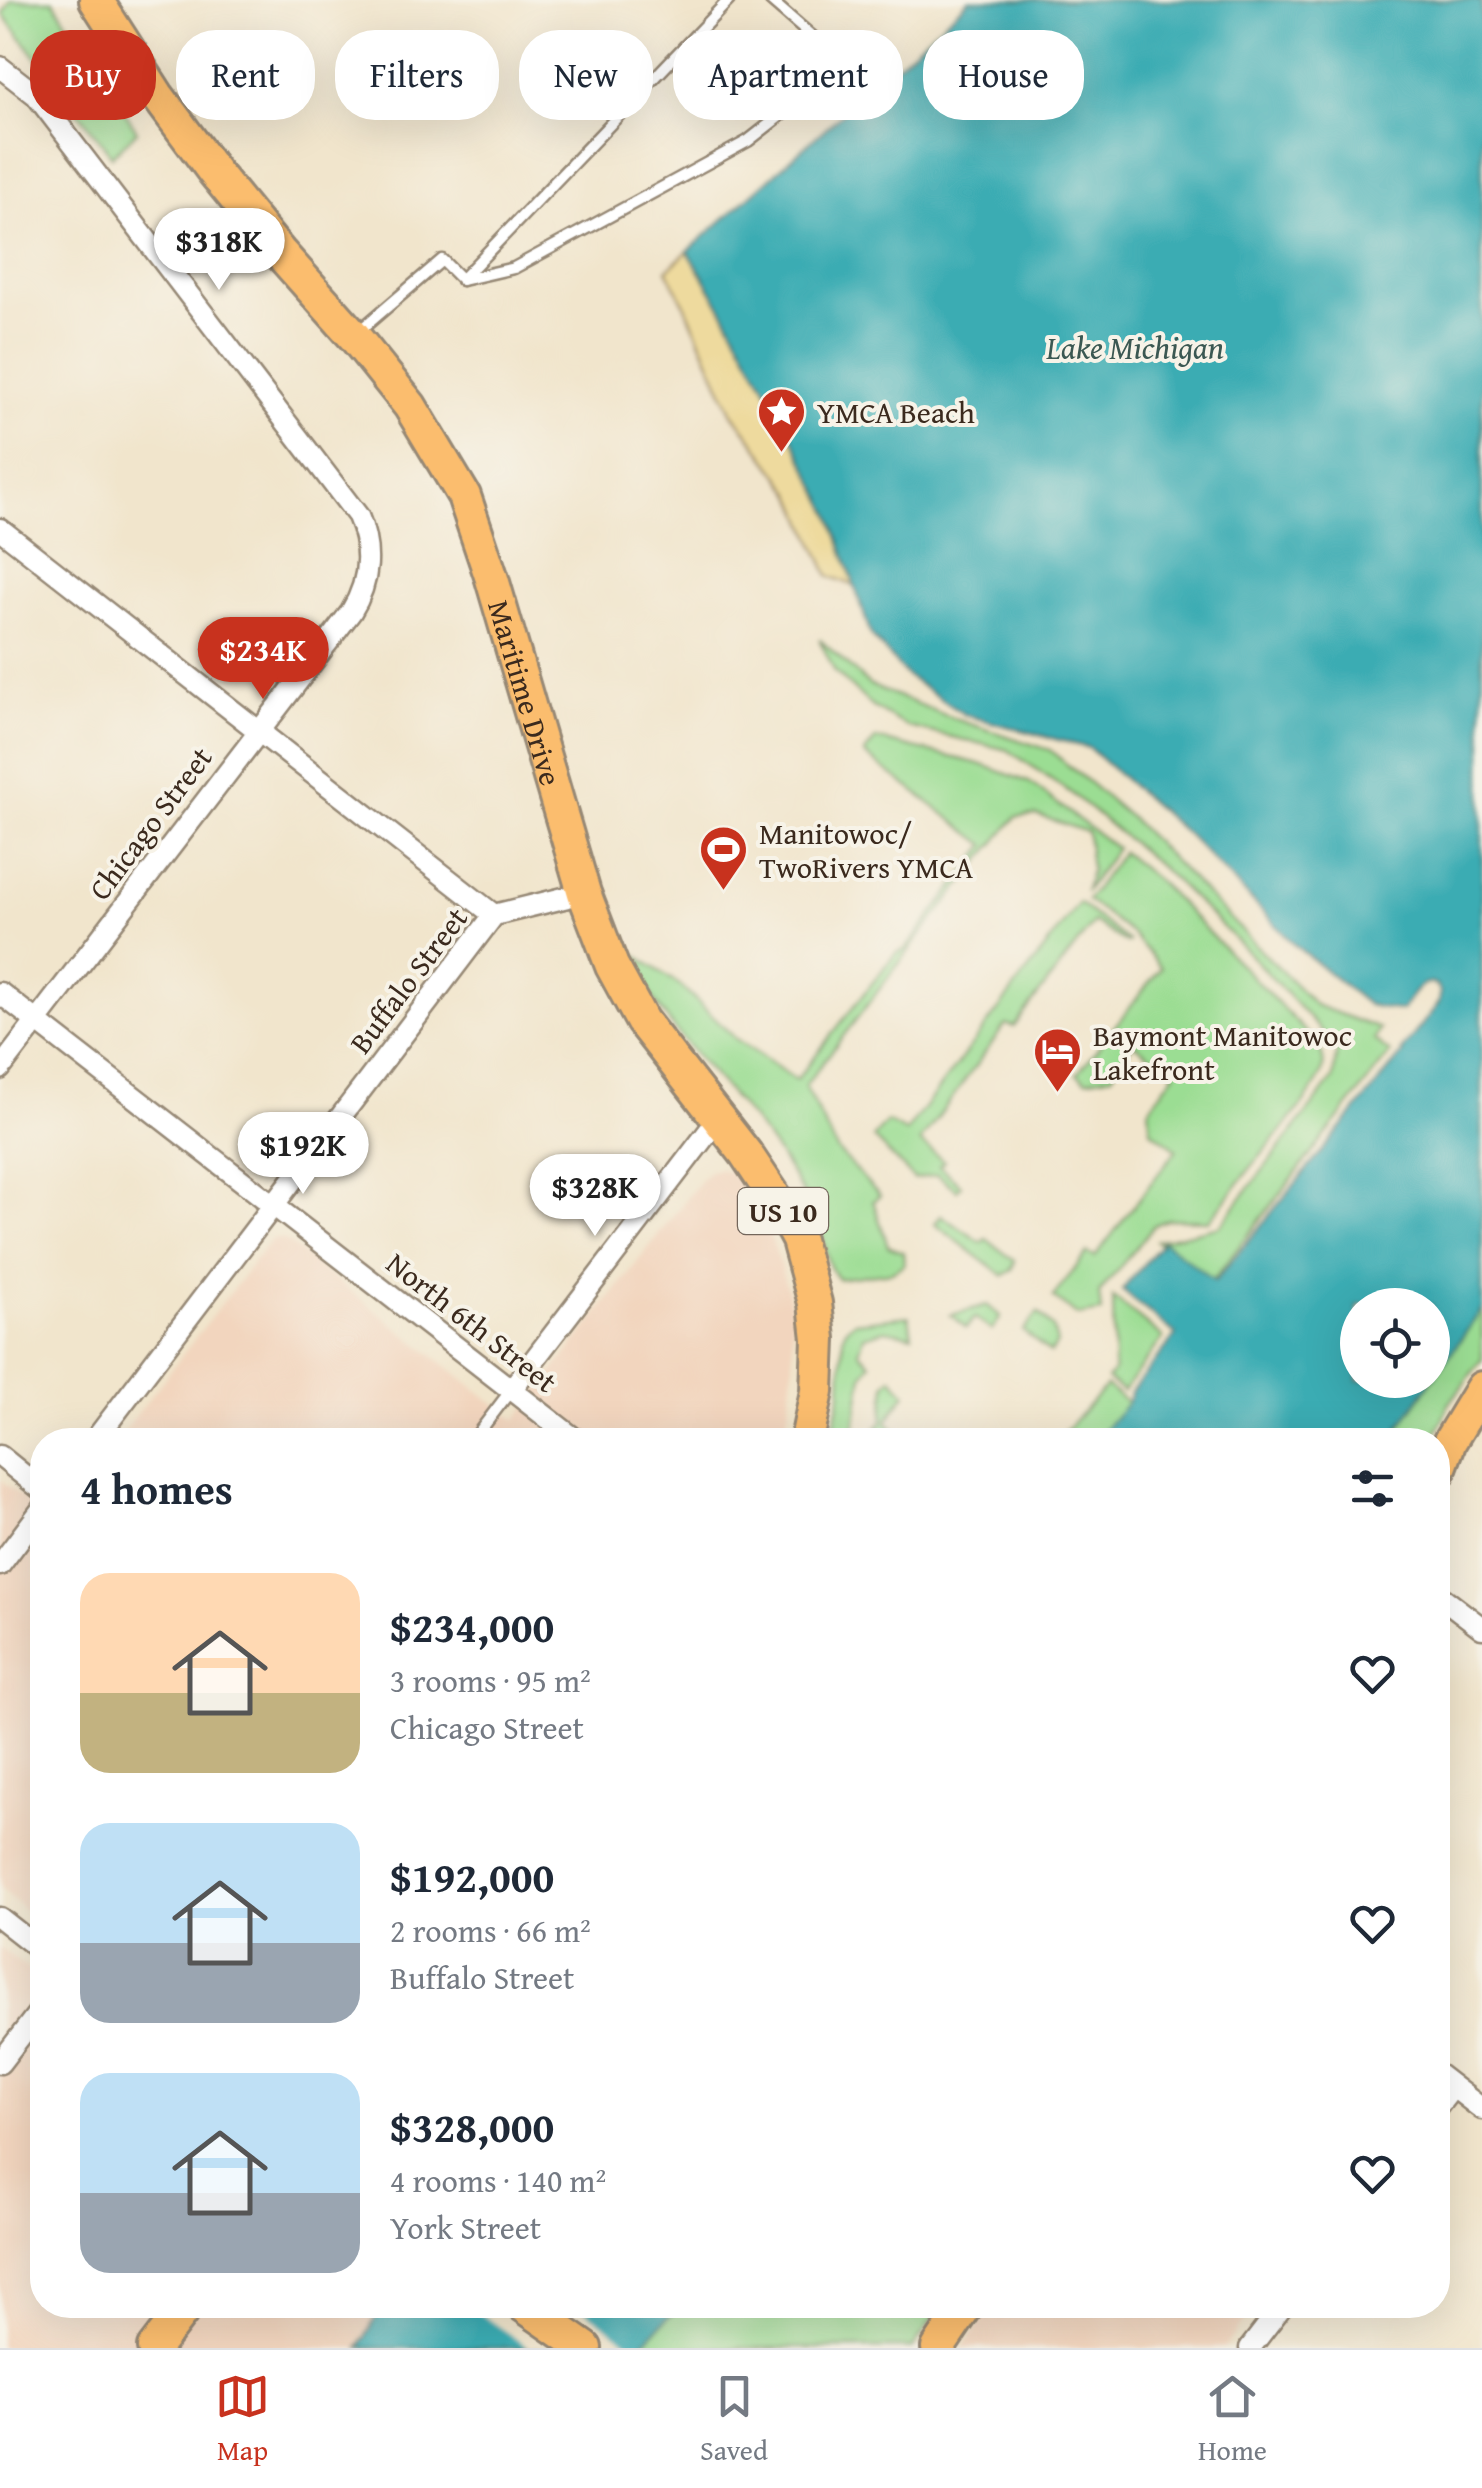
<!DOCTYPE html>
<html lang="en">
<head>
<meta charset="utf-8">
<style>
  :root { --surface:#fff; --page:#f6f6f7; --text:#1f2937; --muted:#747a83; --line:#e0e1e3; --accent:#c8321e }
  body { margin:0; font-family:"Gentium Book Plus",serif; background:var(--page); color:var(--text); height:100vh; display:flex; flex-direction:column; font-size:38px; white-space:nowrap }
  * { box-sizing:border-box; margin:0 }
  p { font-size:32px; color:var(--muted) }
  .icon { flex:none; width:55px; height:55px; fill:none; stroke:currentColor; stroke-width:2; stroke-linecap:round; stroke-linejoin:round }
  .map { position:relative; flex:1; overflow:hidden }
  .drawer { position:absolute; left:30px; top:1428px; width:1420px; height:890px; display:flex; flex-direction:column; background:var(--surface); border-radius:40px; box-shadow:0 10px 40px #0002 }
  .drawer>* { flex:none }
  .top-card { position:absolute; left:30px; top:30px; width:1422px; height:90px; display:flex; gap:20px }
  .fabs { position:absolute; left:1340px; top:1288px; display:grid; gap:20px }
  .fabs a { display:grid; place-items:center; width:110px; height:110px; border-radius:50%; background:var(--surface); box-shadow:0 10px 40px #0002; font-size:50px }
  .price { position:absolute; translate:-50% -85px; padding:0 22px; border-radius:35px; background:#fff; color:#222; font-size:32px; line-height:65px; filter:drop-shadow(0 2px 5px #0008) }
  .price::after { content:''; position:absolute; left:50%; top:60px; width:30px; height:22px; margin-left:-15px; background:inherit; clip-path:polygon(0 0,100% 0,50% 100%) }
  .price.active { background:var(--accent); color:#fff }
  ul { padding:0; list-style:none }
  li { display:flex; align-items:center; gap:30px; height:250px; padding:0 50px }
  li span { display:grid; place-items:center; flex:none; width:280px; height:200px; border-radius:30px; color:#555 }
  li>.icon { margin-inline-start:auto }
  span .icon { width:120px; height:120px; fill:#fffc; stroke-width:1 }
  li b { font-size:42px }
  h2 { display:flex; justify-content:space-between; align-items:center; height:120px; padding:0 50px; font-size:42px }
  .pill { padding:0 35px; border-radius:40px; background:var(--surface); box-shadow:0 10px 40px #0002; font-size:35px; line-height:90px }
  .pill.active { background:var(--accent); color:#fff }
  .menu { display:flex; justify-content:space-around; align-items:center; height:140px; border-top:2px solid var(--line); background:var(--surface); font-size:28px; color:var(--muted) }
  .menu a { display:grid; justify-items:center; gap:5px }
  .menu .active { color:var(--accent) }
  .map>svg:first-child { display:block }
</style>
</head>
<body>
<div class="map">
<svg width="1482" height="2348" viewBox="0 0 1482 2348">
  <rect width="100%" height="100%" fill="#f7f3e8"/>
  <filter id="ink" filterUnits="userSpaceOnUse"><feTurbulence type="fractalNoise" baseFrequency=".01" numOctaves="2"/><feDisplacementMap in="SourceGraphic" scale="20" xChannelSelector="R" yChannelSelector="G"/><feConvolveMatrix kernelMatrix="1 2 1 2 8 2 1 2 1" color-interpolation-filters="sRGB"/></filter>
  <filter id="wash" filterUnits="userSpaceOnUse"><feTurbulence type="fractalNoise" baseFrequency=".0048" numOctaves="4" result="noise"/><feDisplacementMap in="SourceGraphic" scale="40" xChannelSelector="R" yChannelSelector="G"/><feGaussianBlur stdDeviation="2.25" result="paint"/><feColorMatrix in="noise" values="0 0 0 0 0 0 0 0 0 0 0 0 0 0 0 0 0 1.4 0 .05"/><feComposite in="paint" operator="in"/></filter>
  <g filter="url(#wash)">
    <rect width="100%" height="100%" fill="#f1e5cc"/>
    <g fill="#f2d5be">
      <path d="M720 1169 727 1171 736 1179 757 1211 773 1243 787 1289 792 1317 793 1371 789 1411 781 1440H117L269 1242 274 1239H283L291 1245 516 1420 703 1177 709 1171Z"/>
      <path d="M0 1480 42 1513V1927L0 1887Z"/>
      <path d="M0 1948 42 1980V2305H383L359 2348H0Z"/>
      <path d="M992 2305H1257L1224 2348H963Z"/>
    </g>
    <g fill="#9bdd93" stroke="#6b8458" stroke-width="2.5">
      <path d="M11 0H53L137 131 112 156 3 14Z"/>
      <path d="M819 639 869 685 955 719 1050 750 1133 820 1315 1005 1380 1029 1374 1040 1390 1053 1210 1284 1156 1241 1220 1226 1333 1079 1337 1048 1244 948 1161 867 1071 793 1008 750 908 727 873 707 835 672Z"/>
      <path d="M876 739 980 764 1029 782 1116 848 1085 892 1091 870 1087 832 1037 815 1016 817 921 935 805 1086 837 1150 880 1196 873 1201 888 1246 903 1252 904 1264 892 1272 838 1279C827 1268 827 1251 822 1236 815 1215 803 1193 791 1174 745 1095 661 1038 629 950L681 986 736 1039 796 1080 895 954 906 949 986 845 864 754Z"/>
      <path d="M1122 852 1158 881 1313 1039C1319 1048 1325 1056 1323 1068 1321 1088 1264 1151 1249 1170 1235 1187 1224 1204 1209 1220L1168 1219 1154 1225 1099 1293 1101 1312 1078 1316 1053 1297 1087 1253 1095 1257 1177 1149 1151 1130 1149 1109 1175 1073 1133 1043 1112 1075 1086 1080 1077 1074 1161 968 1133 935 1087 900Z"/>
      <path d="M1079 903 1129 942 1126 943 1094 922 1014 1027 1006 1024 920 1142 944 1161 939 1166 961 1185 957 1190 937 1175 914 1179 873 1138 887 1122 906 1132Z"/>
      <path d="M941 1215 982 1243 986 1239 1015 1261 1012 1270 1003 1276 935 1224Z"/>
      <path d="M1113 1297 1163 1338 1123 1392 1107 1379 1114 1370Z"/>
      <path d="M987 1305 1001 1317 992 1330 975 1318 966 1328 951 1315Z"/>
      <path d="M1482 1309V1359L1449 1404 1433 1440H1390Z"/>
      <path d="M1038 1313 1053 1328 1057 1344 1050 1353 1023 1331Z"/>
      <path d="M909 1316 912 1335 885 1330 864 1336 859 1352 871 1363 863 1375 853 1440H831L841 1393 843 1336 846 1328 854 1322Z"/>
      <path d="M892 1377 906 1393 887 1421 899 1435 895 1440H874V1433L883 1420 886 1383Z"/>
      <path d="M1106 1386 1128 1403 1095 1440H1057Z"/>
      <path d="M680 2305H942L913 2348H636L647 2339Z"/>
    </g>
    <path fill="#eeda9e" stroke="#94825e" stroke-width="2.5" d="M688 251C739 336 791 423 831 513 841 537 847 562 855 586L829 576 792 493 732 412 685 305 667 270Z"/>
    <g fill="#3bacb3" stroke="#3b6b68" stroke-width="2.5">
      <path d="M969 0H1482V1309L1432 1380V1305H1358V1380H1432L1390 1440H1095L1127 1403 1131 1392 1176 1335 1122 1290 1163 1241 1215 1281 1403 1053 1401 1051 1439 1003C1440 996 1442 990 1435 985 1422 975 1408 1002 1401 1011L1368 1005 1297 947 1191 838 1089 748 965 715 907 676 871 635 831 515 781 415 724 311 688 251Z"/>
      <path d="M383 2305H680L647 2339 635 2348H359Z"/>
    </g>
    <path fill="#f1e5cc" d="M467 2305H578L636 2348H529Z"/>
  </g>
  <g filter="url(#ink)">
    <g fill="none" stroke-linecap="round" stroke-linejoin="round">
      <defs>
        <g id="service">
          <path d="M462 279 729 0"/>
          <path d="M462 280 514 268 748 141 808 94 820 65 815 39 770 0"/>
          <path d="M358 332 442 260 462 280"/>
          <path d="M473 1440 511 1390"/>
        </g>
        <g id="minor">
          <path d="M0 67 36 95 358 516C372 549 370 582 351 612L0 1069"/>
          <path d="M0 529 494 915"/>
          <path d="M0 993 576 1440"/>
          <path d="M511 1390 718 1119"/>
          <path d="M95 1440 494 915 584 893"/>
          <path d="M0 1456 42 1490"/>
          <path d="M0 1565 42 1509"/>
          <path d="M1438 1597 1444 1599 1482 1628"/>
          <path d="M0 1918 42 1951"/>
          <path d="M0 2063 42 2008"/>
          <path d="M1438 2075 1482 2109"/>
          <path d="M1438 2106 1453 2087"/>
          <path d="M1250 2348 1283 2305"/>
        </g>
        <g id="primary">
          <path id="s1" d="M96 0 157 95 214 172 281 254 354 336 410 406 464 496 492 579 584 893 612 966 642 1021 746 1154 776 1199 798 1240 815 1303 819 1339 817 1391 807 1440"/>
          <path d="M1438 1473 1450 1441 1482 1388"/>
          <path d="M523 2305 585 2348"/>
          <path d="M154 2348 187 2305"/>
          <path d="M938 2348 967 2305"/>
        </g>
      </defs>
      <use href="#service" stroke="#968875" stroke-width="15"/>
      <use href="#minor" stroke="#968875" stroke-width="25"/>
      <use href="#primary" stroke="#968875" stroke-width="38"/>
      <use href="#service" stroke="#fff" stroke-width="10"/>
      <use href="#minor" stroke="#fff" stroke-width="20"/>
      <use href="#primary" stroke="#fbbd6e" stroke-width="32"/>
    </g>
  </g>
  <defs>
    <symbol id="sight-pin" viewBox="-11 -11 22 30"><path d="M0 17L-7.5 6A9.5 9.5 0 1 1 7.5 6Z" fill="#c8321e" stroke="#f7f3e8"/><path d="M0-6L1.8-2.2L6-1.7L2.9 1.2L3.7 5.4L0 3.3L-3.7 5.4L-2.9 1.2L-6-1.7L-1.8-2.2Z" fill="#fff"/></symbol>
    <symbol id="stadium-pin" viewBox="-11 -11 22 30"><path d="M0 17L-7.5 6A9.5 9.5 0 1 1 7.5 6Z" fill="#c8321e" stroke="#f7f3e8"/><path d="M0-5a6.5 5 0 1 0 0 10a6.5 5 0 1 0 0-10ZM-3.5-1.8h7v3.6h-7Z" fill="#fff"/></symbol>
    <symbol id="hotel-pin" viewBox="-11 -11 22 30"><path d="M0 17L-7.5 6A9.5 9.5 0 1 1 7.5 6Z" fill="#c8321e" stroke="#f7f3e8"/><path d="M-6-4.5h1.5V1H6V5H4.5V3h-9V5H-6ZM-4 0a1.8 1.8 0 1 1 3.6 0ZM.5 0V-2.5h3Q6-2.5 6 0Z" fill="#fff"/></symbol>
  </defs>
  <g fill-rule="evenodd">
    <use href="#sight-pin" x="754" y="384" width="55" height="75"/>
    <use href="#stadium-pin" x="696" y="822" width="55" height="75"/>
    <use href="#hotel-pin" x="1030" y="1024" width="55" height="75"/>
  </g>
  <g text-anchor="middle" dominant-baseline="central" stroke-width="8" stroke-linejoin="round" paint-order="stroke">
    <rect fill="#f7f3e8" stroke="#73665b" stroke-width="2.5" x="738" y="1188" width="90" height="46" rx="8"/>
    <g font-size="28" font-weight="bold" fill="#3b2a1e">
      <text x="783" y="1211">US 10</text>
    </g>
    <g font-size="30" fill="#3b2a1e" stroke="#f7f3e8" text-anchor="start">
      <text x="817" y="412">YMCA Beach</text>
      <text x="759" y="833">Manitowoc/<tspan x="759" dy="34">TwoRivers YMCA</tspan></text>
      <text x="1093" y="1035">Baymont Manitowoc<tspan x="1093" dy="34">Lakefront</tspan></text>
    </g>
    <g font-size="30" fill="#3b2a1e" stroke="#f7f3e8">
      <text stroke="none"><textPath href="#s1" startOffset="825">Maritime Drive</textPath></text>
      <text transform="translate(150 823) rotate(-53)">Chicago Street</text>
      <text transform="translate(408 980) rotate(-53)">Buffalo Street</text>
      <text transform="translate(472 1322) rotate(38)">North 6th Street</text>
    </g>
    <g font-size="32" font-style="italic" fill="#3b5852" stroke="#f7f3e8">
      <text x="1135" y="347">Lake Michigan</text>
    </g>
  </g>
</svg>
<div class="fabs">
<a><svg class="icon" aria-label="locate" viewBox="0 0 24 24"><circle cx="12" cy="12" r="6"/><path d="M12 2v4M12 18v4M2 12h4M18 12h4"/></svg></a>
</div>
<b class="price" style="left:219px;top:293px">$318K</b>
<b class="price active" style="left:263px;top:702px">$234K</b>
<b class="price" style="left:303px;top:1197px">$192K</b>
<b class="price" style="left:595px;top:1239px">$328K</b>
<div class="top-card">
<a class="pill active">Buy</a>
<a class="pill">Rent</a>
<a class="pill">Filters</a>
<a class="pill">New</a>
<a class="pill">Apartment</a>
<a class="pill">House</a>
</div>
<section class="drawer">
<h2>4 homes<svg class="icon" aria-label="filters" viewBox="0 0 24 24"><path d="M4 7h16M4 17h16"/><circle cx="9" cy="7" r="2"/><circle cx="15" cy="17" r="2"/></svg></h2>
<ul>
<li><span style="background:linear-gradient(#ffd9b3 60%,#c2b280 0)"><svg class="icon" aria-label="home" viewBox="0 0 24 24"><path d="M3 11l9-7 9 7M6 9v11h12V9"/></svg></span><div><b>$234,000</b><p>3 rooms · 95 m²</p><p>Chicago Street</p></div><svg class="icon" aria-label="heart" viewBox="0 0 24 24"><path d="M12 20l-8-8c-3-5 5-10 8-4 3-6 11-1 8 4z"/></svg></li>
<li><span style="background:linear-gradient(#bfe0f5 60%,#9aa5b1 0)"><svg class="icon" aria-label="home" viewBox="0 0 24 24"><path d="M3 11l9-7 9 7M6 9v11h12V9"/></svg></span><div><b>$192,000</b><p>2 rooms · 66 m²</p><p>Buffalo Street</p></div><svg class="icon" aria-label="heart" viewBox="0 0 24 24"><path d="M12 20l-8-8c-3-5 5-10 8-4 3-6 11-1 8 4z"/></svg></li>
<li><span style="background:linear-gradient(#bfe0f5 60%,#9aa5b1 0)"><svg class="icon" aria-label="home" viewBox="0 0 24 24"><path d="M3 11l9-7 9 7M6 9v11h12V9"/></svg></span><div><b>$328,000</b><p>4 rooms · 140 m²</p><p>York Street</p></div><svg class="icon" aria-label="heart" viewBox="0 0 24 24"><path d="M12 20l-8-8c-3-5 5-10 8-4 3-6 11-1 8 4z"/></svg></li>
</ul>
</section>
</div>
<nav class="menu">
<a class="active"><svg class="icon" aria-label="map" viewBox="0 0 24 24"><path d="M3 6l6-2 6 2 6-2v14l-6 2-6-2-6 2zM9 4v14M15 6v14"/></svg>Map</a>
<a><svg class="icon" aria-label="saved" viewBox="0 0 24 24"><path d="M7 4h10v16l-5-4-5 4z"/></svg>Saved</a>
<a><svg class="icon" aria-label="home" viewBox="0 0 24 24"><path d="M3 11l9-7 9 7M6 9v11h12V9"/></svg>Home</a>
</nav>
</body>
</html>
